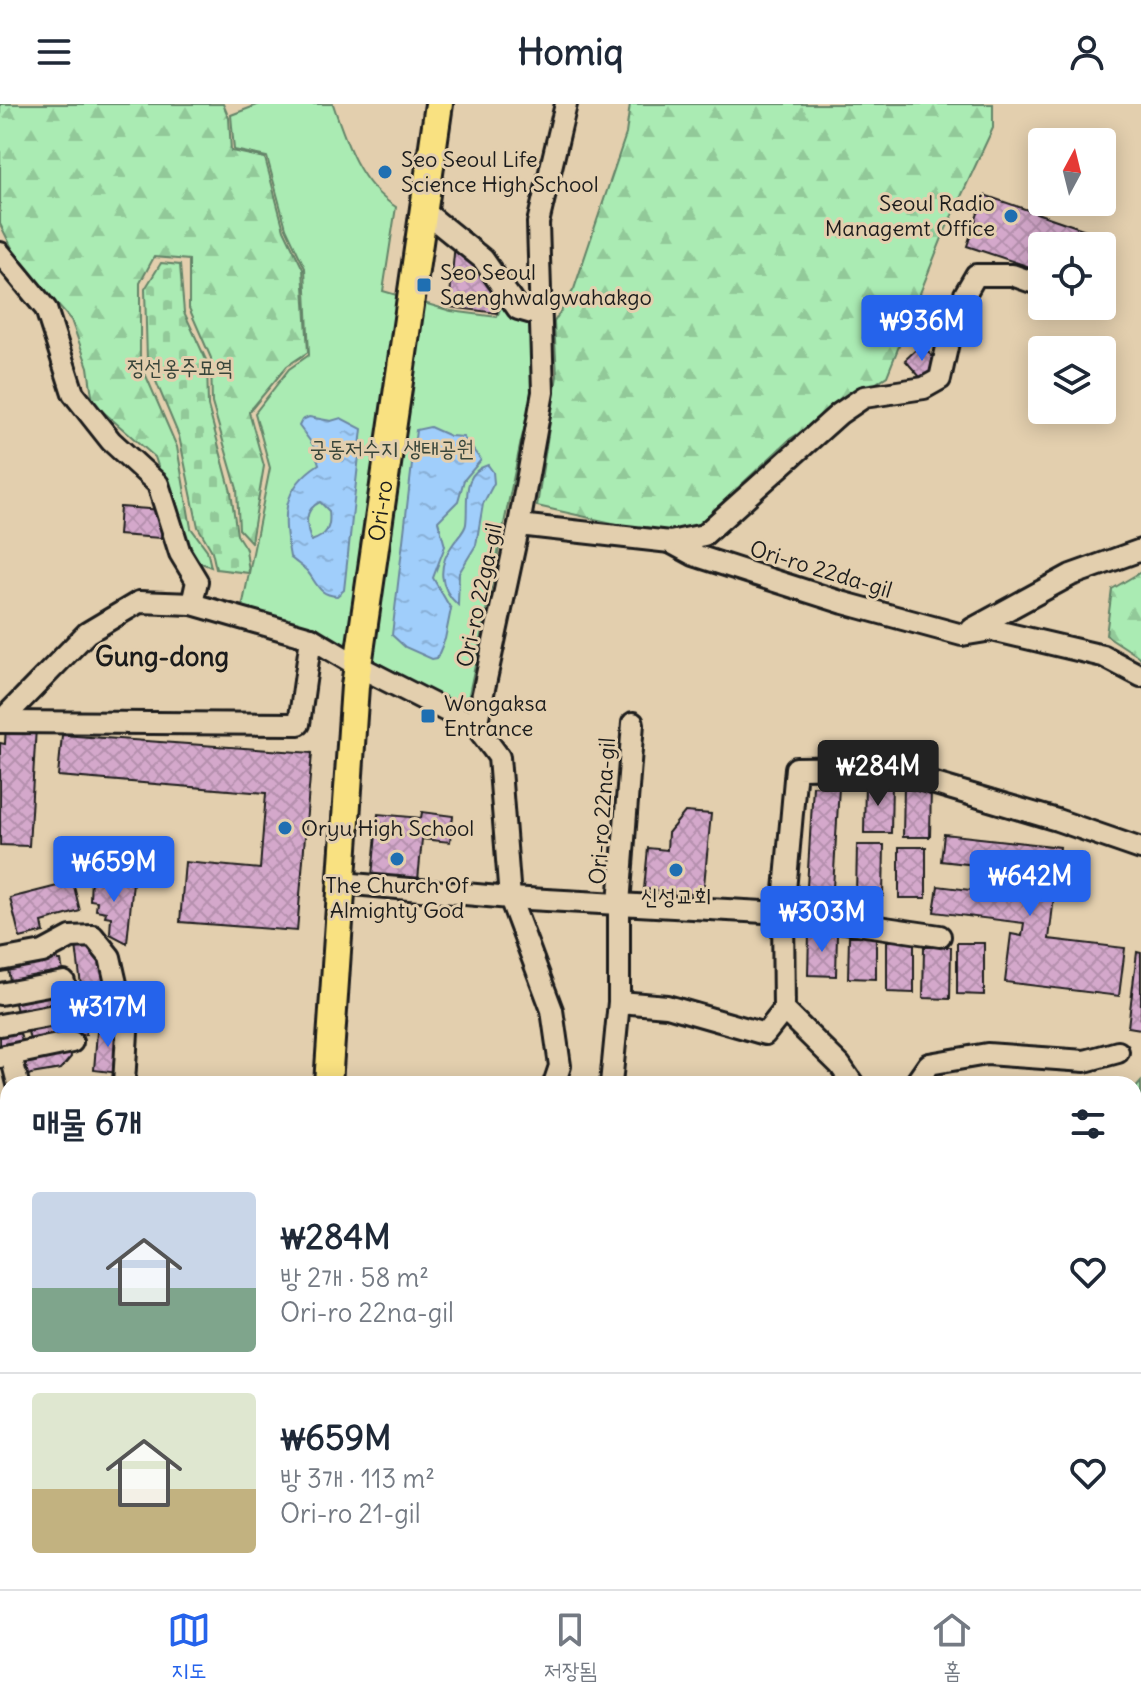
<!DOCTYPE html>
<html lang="ko">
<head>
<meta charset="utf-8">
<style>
  :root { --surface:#fff; --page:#f2f2f3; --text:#1f2937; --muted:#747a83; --line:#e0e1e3; --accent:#2563eb }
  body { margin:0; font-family:Delius,"Poor Story",sans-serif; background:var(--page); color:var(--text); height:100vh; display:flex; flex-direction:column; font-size:30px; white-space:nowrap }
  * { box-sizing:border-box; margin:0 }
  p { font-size:26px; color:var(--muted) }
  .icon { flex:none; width:44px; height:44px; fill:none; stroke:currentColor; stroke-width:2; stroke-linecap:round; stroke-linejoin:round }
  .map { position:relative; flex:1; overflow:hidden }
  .side { position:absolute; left:0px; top:972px; width:1142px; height:514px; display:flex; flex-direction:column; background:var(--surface); border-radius:24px 24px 0 0; box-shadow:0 4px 20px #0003 }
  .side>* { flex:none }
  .needle { width:52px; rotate:7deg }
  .controls { position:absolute; left:1028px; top:24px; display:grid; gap:16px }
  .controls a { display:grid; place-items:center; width:88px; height:88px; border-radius:8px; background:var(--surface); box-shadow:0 4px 20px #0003; font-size:40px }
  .price { position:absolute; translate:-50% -68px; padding:0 18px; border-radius:8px; background:var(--accent); color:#fff; font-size:26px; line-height:52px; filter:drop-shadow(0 2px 4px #0008) }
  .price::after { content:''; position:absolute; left:50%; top:48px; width:24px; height:18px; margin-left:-12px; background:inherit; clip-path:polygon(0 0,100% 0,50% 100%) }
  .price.current { background:#222; color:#fff }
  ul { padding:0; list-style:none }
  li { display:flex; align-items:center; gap:24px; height:200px; padding:0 32px }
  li+li { border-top:2px solid var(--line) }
  li span { display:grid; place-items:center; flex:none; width:224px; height:160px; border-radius:8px; color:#555 }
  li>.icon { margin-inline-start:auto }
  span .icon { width:96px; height:96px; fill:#fffc; stroke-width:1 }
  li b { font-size:34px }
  h2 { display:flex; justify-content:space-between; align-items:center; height:96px; padding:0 32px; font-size:34px }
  header { display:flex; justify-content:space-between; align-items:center; height:104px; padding:0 32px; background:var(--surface); font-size:36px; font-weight:700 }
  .tabs { display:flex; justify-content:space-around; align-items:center; height:112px; border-top:2px solid var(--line); background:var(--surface); font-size:22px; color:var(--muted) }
  .tabs a { display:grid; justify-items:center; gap:4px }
  .tabs .current { color:var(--accent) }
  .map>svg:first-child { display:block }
</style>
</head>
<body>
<header><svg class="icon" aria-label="menu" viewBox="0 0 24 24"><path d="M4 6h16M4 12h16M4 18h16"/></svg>Homiq<svg class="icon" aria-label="person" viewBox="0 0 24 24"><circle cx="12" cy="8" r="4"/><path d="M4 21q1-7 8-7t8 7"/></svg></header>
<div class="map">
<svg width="1141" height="1485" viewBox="0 0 1141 1485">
  <defs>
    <pattern id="forest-firs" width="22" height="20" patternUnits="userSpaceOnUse" patternTransform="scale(2)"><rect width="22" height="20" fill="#aaebb3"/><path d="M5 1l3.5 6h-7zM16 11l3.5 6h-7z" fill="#92c999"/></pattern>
    <pattern id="cemetery-stones" width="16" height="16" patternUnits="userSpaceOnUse" patternTransform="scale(2)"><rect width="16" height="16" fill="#aaebb3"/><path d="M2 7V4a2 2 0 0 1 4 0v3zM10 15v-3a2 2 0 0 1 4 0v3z" fill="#92c999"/></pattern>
    <pattern id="water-ripples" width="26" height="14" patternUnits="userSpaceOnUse" patternTransform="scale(2)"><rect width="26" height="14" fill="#a0cefb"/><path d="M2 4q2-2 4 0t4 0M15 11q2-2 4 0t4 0" fill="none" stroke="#89b0d7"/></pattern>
    <pattern id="building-cross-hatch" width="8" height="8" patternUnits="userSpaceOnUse" patternTransform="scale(2)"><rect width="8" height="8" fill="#d4a8cb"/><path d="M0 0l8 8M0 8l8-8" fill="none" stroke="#b590ae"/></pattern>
  </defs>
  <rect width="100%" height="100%" fill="#e3cfae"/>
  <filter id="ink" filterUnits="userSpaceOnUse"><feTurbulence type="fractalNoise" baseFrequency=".0125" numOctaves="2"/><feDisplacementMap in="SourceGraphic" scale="16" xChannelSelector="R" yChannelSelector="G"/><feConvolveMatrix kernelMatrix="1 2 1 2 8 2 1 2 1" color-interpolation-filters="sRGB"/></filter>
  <g filter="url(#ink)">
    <g fill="url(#forest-firs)" stroke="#638468" stroke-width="2">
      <path d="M0 0H223L229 14 231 47 265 54 284 126 303 165 308 248 287 262 249 308 264 362 251 438 239 425 237 385 212 299 211 254 189 204V156L154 153 140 179V258L177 343 191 424 207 446 211 463 189 454 155 353 93 299 88 263 71 216 18 156 0 120Z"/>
      <path d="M630 0H993V24L944 129 887 272 790 335 683 435 537 402 557 272 554 218 574 185 626 30Z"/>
      <path d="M1141 468V554L1106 531 1112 485Z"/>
      <path d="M1141 978V1485H791V1478H1134V986Z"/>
    </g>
    <path fill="url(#cemetery-stones)" stroke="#638468" stroke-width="2" d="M161 159 180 161 184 208 207 258 208 302 231 388 237 431 246 445 249 469 216 465 212 447 198 423 179 332 147 256 145 185Z"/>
    <path fill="#aaebb3" stroke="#638468" stroke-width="2" d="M260 0H333C346 39 360 81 396 103L383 187 451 207 497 213 504 195 537 216V277L521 337 465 610 382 561 308 524 241 509 270 364 255 309 289 265 309 251 305 164 286 124 267 53 234 46 231 11Z"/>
    <g fill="url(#water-ripples)" stroke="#6b87a2" stroke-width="2" fill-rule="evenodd">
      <path d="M309 313 331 317 341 314 362 325 344 486 337 492C318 491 317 479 307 467 302 462 295 458 290 453 283 414 280 385 319 360L313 341 299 322 302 316ZM320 398 329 407C331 423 327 432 311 437 306 421 303 406 320 398Z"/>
      <path d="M430 323 450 332 463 333 481 356 464 376 458 397 438 417 445 442 433 474 451 505 445 535 437 554 432 555 405 543 392 531 416 326Z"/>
      <path d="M488 361 493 368 494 379 483 400 476 441 459 469 458 501C439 484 437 462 453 440 457 434 465 427 466 420 469 398 460 369 488 361Z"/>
    </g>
    <g fill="url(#building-cross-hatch)" stroke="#1c1c1c" stroke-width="2">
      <path d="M984 91 1106 133 1102 146V142H1042V167L967 142Z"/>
      <path d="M455 139 501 187 497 209 449 203Z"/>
      <path d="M921 241 935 255 933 276 920 273 905 256Z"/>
      <path d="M120 403 163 406 161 434 118 431Z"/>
      <path d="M6 621 36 623 29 742 0 741V639L5 640Z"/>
      <path d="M62 631 312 649 297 827 180 818 185 758 260 765 266 689 58 672Z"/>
      <path d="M865 678H892L891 729H864Z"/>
      <path d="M904 681H931L930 733H903Z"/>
      <path d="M813 682 839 683 833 784 807 783Z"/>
      <path d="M422 708 453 712 450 738 422 735 418 776 372 772 378 710 421 714Z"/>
      <path d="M685 708 711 710 703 791 644 785 648 744 667 746 668 729Z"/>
      <path d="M944 730 1060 743 1049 835 1125 844 1119 892 1005 878 1011 830 1022 832 1024 819 934 808 938 782 1027 793 1030 767 941 757Z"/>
      <path d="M857 741H884L883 792H856Z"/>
      <rect x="899" y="743" width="27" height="51"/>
      <path d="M91 774 133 778 127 839 110 830 111 813 105 812 106 808 96 806 97 797 90 796Z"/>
      <path d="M73 778 80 807 42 818 44 828 20 834 10 794Z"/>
      <path d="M809 829 837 830 836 872 808 871Z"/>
      <path d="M849 832H876V875L848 874Z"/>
      <path d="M887 837H914V889L887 888Z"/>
      <path d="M91 839 92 847H100L111 909 96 910V905L84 906 76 841Z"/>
      <path d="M957 839H984V891L957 890Z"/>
      <path d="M924 843H951L950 895 923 894Z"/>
      <path d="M1137 848 1141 849V925L1128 923Z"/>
      <path d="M57 852 58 857H61L64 873 11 883 8 865 51 856 50 853Z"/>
      <path d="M65 882 70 902 18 911 13 892Z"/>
      <path d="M83 913 86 930 31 941 27 923Z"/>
      <path d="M102 920 121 922 118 969 94 966 97 928H101Z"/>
      <path d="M19 926 24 944 0 950V930Z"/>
      <path d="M69 942 71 953 61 965 31 970 22 975 18 953Z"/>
      <path d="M0 1063 8 1064V1152L0 1151Z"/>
      <path d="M8 1168 4 1203H0V1169Z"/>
      <path d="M8 1291V1326L0 1328V1294Z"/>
      <path d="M8 1383V1417L0 1419V1385Z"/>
      <path d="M8 1462V1478H73L74 1485H0V1464Z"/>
      <path d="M525 1478H570L548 1485H527Z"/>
    </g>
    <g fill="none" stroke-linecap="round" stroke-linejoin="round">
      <defs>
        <g id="minor">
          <path d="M425 108 483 155 518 205 539 211"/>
          <path d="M0 149 46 205 73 289 111 337 158 380 180 449 197 477 192 500"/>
          <path d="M519 421 670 438 694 451 844 499 962 531 992 526 1103 552 1141 572"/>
          <path d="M670 438 704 431 839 310 864 293 924 284 940 275 949 234 959 222 965 190 976 171H1012L1032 178"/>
          <path d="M972 525 1071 471 1141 446"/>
          <path d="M0 618 87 529 139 498 192 500 311 534 358 562 476 622"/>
          <path d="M0 618 299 620 311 534"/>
          <path d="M342 779 510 794 783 809 940 832"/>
          <path d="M0 856 43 848 71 833 93 832 110 853 127 928 124 980"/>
          <path d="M0 890 64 878"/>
          <path d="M619 898 667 902 765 930 784 906 783 809 796 664 878 663 1057 716 1141 745"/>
          <path d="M784 906 840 961 853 980"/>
          <path d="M0 921 71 908"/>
          <path d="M11 951 18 980"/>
          <path d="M0 953 72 938"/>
          <path d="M554 980 560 962 552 906 510 794 499 653 476 622 519 421 543 288 538 119 566 0"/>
          <path d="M611 980 619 898V800L633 619"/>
          <path d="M915 980 929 960 987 950 1085 957 1118 948"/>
          <path d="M0 1051 8 1050"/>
          <path d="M0 1224 8 1223"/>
          <path d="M184 1478 185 1485"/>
          <path d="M425 1478 427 1485"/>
          <path d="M504 1478 505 1485"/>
          <path d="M654 1478 658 1485"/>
        </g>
        <g id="major">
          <path id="s1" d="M328 980 355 582 439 0"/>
          <path d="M309 1478 310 1485"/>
        </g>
      </defs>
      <use href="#minor" stroke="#1c1c1c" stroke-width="26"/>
      <use href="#major" stroke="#1c1c1c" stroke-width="32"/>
      <use href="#minor" stroke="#e3cfae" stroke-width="20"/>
      <use href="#major" stroke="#f9e181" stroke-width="26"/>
    </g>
  </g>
  <g fill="#1f6fb2" stroke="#e3cfae" stroke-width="3">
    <circle cx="385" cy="68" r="8"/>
    <circle cx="1011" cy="112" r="8"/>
    <rect x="416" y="173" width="16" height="16" rx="4"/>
    <rect x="420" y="604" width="16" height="16" rx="4"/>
    <circle cx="285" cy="724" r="8"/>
    <circle cx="397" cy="755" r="8"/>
    <circle cx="676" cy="766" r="8"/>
  </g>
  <g text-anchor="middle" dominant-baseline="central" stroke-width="6" stroke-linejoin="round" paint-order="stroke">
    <g font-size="22" fill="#1c1c1c" stroke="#e3cfae" text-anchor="start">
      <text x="401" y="55">Seo Seoul Life<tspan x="401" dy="25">Science High School</tspan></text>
      <text x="995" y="99" text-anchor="end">Seoul Radio<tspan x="995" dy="25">Managemt Office</tspan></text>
      <text x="440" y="168">Seo Seoul<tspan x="440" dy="25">Saenghwalgwahakgo</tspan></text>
      <text x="444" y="599">Wongaksa<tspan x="444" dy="25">Entrance</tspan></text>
      <text x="301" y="724">Oryu High School</text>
      <text x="397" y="781" text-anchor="middle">The Church Of<tspan x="397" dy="25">Almighty God</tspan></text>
      <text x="676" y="792" text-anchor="middle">신성교회</text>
    </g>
    <g font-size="22" fill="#38453a" stroke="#e3cfae">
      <text x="180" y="263">정선옹주묘역</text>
      <text x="392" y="344">궁동저수지 생태공원</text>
    </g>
    <g font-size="22" fill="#1c1c1c" stroke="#e3cfae">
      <text stroke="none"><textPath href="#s1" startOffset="576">Ori-ro</textPath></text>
      <text transform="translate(821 465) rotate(17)">Ori-ro 22da-gil</text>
      <text transform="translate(479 491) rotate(-78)">Ori-ro 22ga-gil</text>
      <text transform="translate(602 707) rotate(-86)">Ori-ro 22na-gil</text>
    </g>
    <g font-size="26" font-weight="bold" fill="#1c1c1c" stroke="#e3cfae">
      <text x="162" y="552">Gung-dong</text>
    </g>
  </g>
</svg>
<div class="controls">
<a><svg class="needle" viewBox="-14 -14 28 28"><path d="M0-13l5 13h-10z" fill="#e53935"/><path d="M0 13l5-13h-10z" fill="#747a83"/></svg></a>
<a><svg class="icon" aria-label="locate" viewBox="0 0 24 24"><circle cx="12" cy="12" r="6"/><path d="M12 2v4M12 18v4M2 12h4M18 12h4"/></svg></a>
<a><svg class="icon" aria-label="layers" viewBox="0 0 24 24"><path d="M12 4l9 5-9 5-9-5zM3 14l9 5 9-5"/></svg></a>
</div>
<b class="price" style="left:922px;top:259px">₩936M</b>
<b class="price current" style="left:878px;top:704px">₩284M</b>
<b class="price" style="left:114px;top:800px">₩659M</b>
<b class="price" style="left:1030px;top:814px">₩642M</b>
<b class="price" style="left:822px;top:850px">₩303M</b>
<b class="price" style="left:108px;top:945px">₩317M</b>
<section class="side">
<h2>매물 6개<svg class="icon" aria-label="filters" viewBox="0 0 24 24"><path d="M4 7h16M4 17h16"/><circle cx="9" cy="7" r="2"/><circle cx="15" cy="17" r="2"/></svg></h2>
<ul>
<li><span style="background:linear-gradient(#c9d6e8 60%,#7fa58c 0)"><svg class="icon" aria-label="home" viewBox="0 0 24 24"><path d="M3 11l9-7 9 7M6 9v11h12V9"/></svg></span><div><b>₩284M</b><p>방 2개 · 58 m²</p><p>Ori-ro 22na-gil</p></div><svg class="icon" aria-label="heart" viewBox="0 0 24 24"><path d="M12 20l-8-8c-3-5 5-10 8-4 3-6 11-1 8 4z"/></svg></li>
<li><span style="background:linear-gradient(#dfe7d0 60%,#c2b280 0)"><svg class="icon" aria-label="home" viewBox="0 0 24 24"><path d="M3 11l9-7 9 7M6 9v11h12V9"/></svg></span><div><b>₩659M</b><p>방 3개 · 113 m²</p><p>Ori-ro 21-gil</p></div><svg class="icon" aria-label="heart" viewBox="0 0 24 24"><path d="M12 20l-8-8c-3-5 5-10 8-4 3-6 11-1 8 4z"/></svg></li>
</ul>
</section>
</div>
<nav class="tabs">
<a class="current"><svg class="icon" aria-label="map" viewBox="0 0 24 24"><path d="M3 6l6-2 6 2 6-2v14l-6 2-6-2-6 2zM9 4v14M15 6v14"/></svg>지도</a>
<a><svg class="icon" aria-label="saved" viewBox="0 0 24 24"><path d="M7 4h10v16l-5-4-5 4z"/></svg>저장됨</a>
<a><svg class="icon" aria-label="home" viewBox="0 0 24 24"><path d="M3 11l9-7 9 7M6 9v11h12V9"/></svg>홈</a>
</nav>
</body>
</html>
